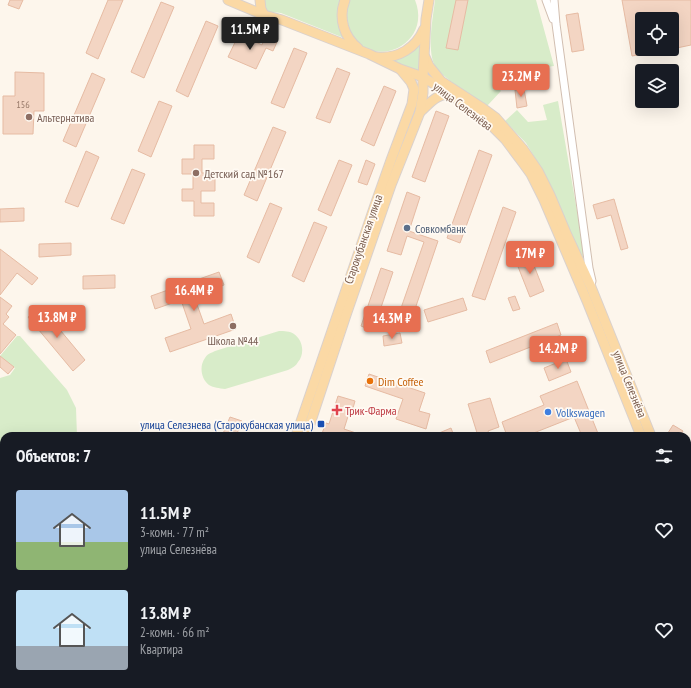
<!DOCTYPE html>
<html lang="ru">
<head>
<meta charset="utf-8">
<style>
  :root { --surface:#171b24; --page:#20242c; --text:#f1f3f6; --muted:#9ea1a6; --accent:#e76f51 }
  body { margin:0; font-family:"PT Sans Narrow",sans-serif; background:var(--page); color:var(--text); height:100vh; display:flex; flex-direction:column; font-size:15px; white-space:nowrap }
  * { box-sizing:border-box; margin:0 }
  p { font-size:13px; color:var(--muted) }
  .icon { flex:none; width:22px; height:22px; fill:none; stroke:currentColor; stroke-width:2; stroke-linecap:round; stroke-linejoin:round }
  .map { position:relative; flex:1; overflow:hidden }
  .details { position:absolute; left:0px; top:432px; width:691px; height:256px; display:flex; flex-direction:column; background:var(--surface); border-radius:12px 12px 0 0; box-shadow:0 4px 16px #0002 }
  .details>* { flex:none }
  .tools { position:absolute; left:635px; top:12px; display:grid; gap:8px }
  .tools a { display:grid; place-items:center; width:44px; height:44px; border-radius:4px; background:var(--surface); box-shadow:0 4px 16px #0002; font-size:20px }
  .price { position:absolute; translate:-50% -34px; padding:0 9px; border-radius:4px; background:var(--accent); color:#fff; font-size:13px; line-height:26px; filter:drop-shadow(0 1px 2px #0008) }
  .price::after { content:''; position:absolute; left:50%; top:24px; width:12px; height:9px; margin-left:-6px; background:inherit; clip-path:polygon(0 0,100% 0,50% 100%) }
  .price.current { background:#222; color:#fff }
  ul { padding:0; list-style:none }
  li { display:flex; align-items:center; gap:12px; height:100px; padding:0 16px }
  li span { display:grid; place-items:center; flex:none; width:112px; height:80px; border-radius:4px; color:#555 }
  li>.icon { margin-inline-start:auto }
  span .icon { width:48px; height:48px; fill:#fffc; stroke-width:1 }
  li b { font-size:17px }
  h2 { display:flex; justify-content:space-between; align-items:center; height:48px; padding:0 16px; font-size:17px }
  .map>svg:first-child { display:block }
</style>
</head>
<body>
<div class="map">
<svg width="691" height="688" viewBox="0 0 691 688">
  <rect width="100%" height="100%" fill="#fdf6ec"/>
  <g fill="#d8ecc9">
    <path d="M264 0H341V32L344 38 281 13C269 12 265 14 264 0Z"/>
    <path d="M350 0H415C433 45 372 72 351 33 345 22 345 11 350 0Z"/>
    <path d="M435 0H536L554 66 510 72 496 85 501 91 487 106C474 97 440 77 434 64 427 48 433 17 435 0Z"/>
    <path d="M421 41 418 73 391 60Z"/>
    <path d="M558 101 585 257 582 262 579 258 540 166 526 143 505 121 517 110 528 122 547 120 543 105Z"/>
    <path d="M279 331C284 331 290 331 294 334 303 340 305 354 298 362 296 366 292 368 288 370L225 389C219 388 214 388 209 385 201 379 199 366 205 358 207 354 211 353 215 351Z"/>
    <path d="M17 336H20L67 390 76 408 77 436H4V472L0 471V378L10 375 15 368 0 356Z"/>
    <path d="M159 684H196L195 688H149Z"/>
  </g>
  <path fill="#bfe3e8" stroke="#a5d3da" d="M446 684H556L559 688H453Z"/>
  <g fill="#f3d5c3" stroke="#e6bba3">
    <path d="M10 0H23L19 9 8 5Z"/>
    <path d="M108 0H123L98 59 86 53Z"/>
    <path d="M456 0H468L458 50 446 48Z"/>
    <path d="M622 0H691V45L672 49V19H642V49H653L654 52 632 56Z"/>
    <path d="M161 2 174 7 144 78 131 72Z"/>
    <path d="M578 13 584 50 572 52 566 15Z"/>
    <path d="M206 21 218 26 188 97 176 91Z"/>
    <path d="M239 34 262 45 265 37 277 42 273 51 266 48 256 69 228 57Z"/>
    <path d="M294 48 307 53 284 108 271 103Z"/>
    <path d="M337 68 350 73 330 123 316 118Z"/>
    <path d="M15 72 44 73V111H34L33 134H3V96H15Z"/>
    <path d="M92 73 105 79 76 147 63 141Z"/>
    <path d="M384 86 396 91 374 146 361 140Z"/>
    <path d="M524 89 527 106 517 108 515 90Z"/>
    <path d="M159 101 172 106 151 157 138 151Z"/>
    <path d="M436 111 449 116 425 182 412 177Z"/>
    <path d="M273 127 286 132 257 201 244 195Z"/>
    <path d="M194 145H214V159H202V173H215V191H201V203H214V216H194V201H182V189H193V174H182V159H194Z"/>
    <path d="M479 150 492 155 460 243 447 238Z"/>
    <path d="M86 151 99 157 78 207 65 202Z"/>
    <path d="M339 160 352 165 331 216 318 210Z"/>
    <path d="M366 160 375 164 367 185 358 182Z"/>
    <path d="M132 169 145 174 124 224 111 219Z"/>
    <path d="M407 192 420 197 409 231 438 241 413 315 400 311 424 242 407 236 401 255 387 251Z"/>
    <path d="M614 199 628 248 621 250 611 215 597 219 593 205Z"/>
    <path d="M270 203 282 208 259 263 247 257Z"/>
    <path d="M503 207 516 212 485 300 472 296Z"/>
    <path d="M24 208V221L0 222V209Z"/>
    <path d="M314 222 327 227 304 282 292 276Z"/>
    <path d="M71 243V255L39 257V244Z"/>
    <path d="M0 249 38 278 32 285 17 273 0 295Z"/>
    <path d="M529 253 544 291 530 297 515 259Z"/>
    <path d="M381 268 393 272 373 331 361 326Z"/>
    <path d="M219 272 224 285 194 296 204 324 231 314 236 329 170 352 165 338 191 329 181 300 155 309 151 296Z"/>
    <path d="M115 275V288L83 289V276Z"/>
    <path d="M515 296 520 309 513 311 508 298Z"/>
    <path d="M0 297 12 306 6 314 9 317 3 324 16 335 0 354Z"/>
    <path d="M463 298 467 310 428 322 424 310Z"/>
    <path d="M41 307 85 360 73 371 28 317Z"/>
    <path d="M557 323 561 335 490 363 486 351Z"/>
    <path d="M400 333 402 343 384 346 383 336Z"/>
    <path d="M0 356 14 367 8 374 0 367Z"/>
    <path d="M566 359 571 372 549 381 544 368Z"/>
    <path d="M369 374 425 393 419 411 430 414 426 429 396 419 403 399 365 386Z"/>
    <path d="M577 381 599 436H582L574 417 526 436H507L502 422 544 405 540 396Z"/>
    <path d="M338 396 355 401 353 408 351 407 344 429 362 435V436H321L326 423 329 424Z"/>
    <path d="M490 398 499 427 488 431 490 436H478L468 404Z"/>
    <path d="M230 417 242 421 236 436H222Z"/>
    <path d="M673 425 683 431 680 436H666Z"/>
    <path d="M451 428 454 436H432Z"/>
  </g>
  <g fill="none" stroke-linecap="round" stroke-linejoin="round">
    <defs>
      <g id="minor">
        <path d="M546 0 553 19"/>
        <path d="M554 0 556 24 589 268 592 281 591 285"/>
      </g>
      <g id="major">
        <path d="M228 0 264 15 282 20 369 54 400 69 423 77 453 96 464 104 490 124 505 139 523 163 531 174 544 200 587 301 641 436"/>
        <path d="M260 0 261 9 264 15"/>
        <path d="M345 0C338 18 344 37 358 48"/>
        <path d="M377 57C398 59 416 48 424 29"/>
        <path d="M425 57 429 66 441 81 481 107 496 118 523 149 538 171 550 195 566 233 591 287 651 436"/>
        <path d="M420 112C430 103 438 92 452 95"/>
        <path d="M296 436 374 208 391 160 412 104 414 89 411 82 401 70"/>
        <path d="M306 436 346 315 391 185 420 112 423 93V77L426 19 429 0"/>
        <path d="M687 524 691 533"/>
        <path d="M687 548 691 557"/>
        <path d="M0 659 4 661"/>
        <path d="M9 684 22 688"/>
        <path d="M79 684 89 688"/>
        <path d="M213 688 215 684"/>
        <path d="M226 688 228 684"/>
      </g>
    </defs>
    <use href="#minor" stroke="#d1beb0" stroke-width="9"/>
    <use href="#major" stroke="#dad1cd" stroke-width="11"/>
    <use href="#minor" stroke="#fff" stroke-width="7"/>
    <use href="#major" stroke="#fbd9a5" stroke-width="9"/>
    <g stroke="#b9a8c9" stroke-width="1">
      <path d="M0 672 4 673"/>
      <path d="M40 684 53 688"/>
      <path d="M52 684 65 688"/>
    </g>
  </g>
  <g fill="#8d6e63" stroke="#fffaf3" stroke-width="1.5">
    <circle cx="29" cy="117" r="4"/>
    <circle cx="196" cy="173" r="4"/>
    <circle cx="233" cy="326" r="4"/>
  </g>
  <circle fill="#5c6f8a" stroke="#fffaf3" stroke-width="1.5" cx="407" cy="228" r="4"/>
  <circle fill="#e8710a" stroke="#fffaf3" stroke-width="1.5" cx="370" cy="381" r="4"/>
  <path fill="#e0444e" stroke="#fffaf3" stroke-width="1.5" d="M335 404h4v4h4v4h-4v4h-4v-4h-4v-4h4z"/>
  <circle fill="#3f7fe0" stroke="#fffaf3" stroke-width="1.5" cx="548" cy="412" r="4"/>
  <rect fill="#1a4fb4" stroke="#fffaf3" stroke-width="1.5" x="317" y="420" width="8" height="8" rx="2"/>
  <g text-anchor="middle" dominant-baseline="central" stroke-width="3.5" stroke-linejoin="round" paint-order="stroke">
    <g font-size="10" fill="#987a6a">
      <text x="23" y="104">156</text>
    </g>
    <g font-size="12" fill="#7a5c4d" stroke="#fffaf3">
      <text transform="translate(463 106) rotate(37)">улица Селезнёва</text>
      <text transform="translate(363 239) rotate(-71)">Старокубанская улица</text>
      <text transform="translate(630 384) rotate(68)">улица Селезнёва</text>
    </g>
    <g font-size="12" fill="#785e54" stroke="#fffaf3" text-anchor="start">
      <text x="37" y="117">Альтернатива</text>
      <text x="204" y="173">Детский сад №167</text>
      <text x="233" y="340" text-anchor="middle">Школа №44</text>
    </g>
    <g font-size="12" fill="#4e5e75" stroke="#fffaf3" text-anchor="start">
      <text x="415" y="228">Совкомбанк</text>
    </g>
    <g font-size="12" fill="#c56008" stroke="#fffaf3" text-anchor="start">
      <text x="378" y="381">Dim Coffee</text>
    </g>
    <g font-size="12" fill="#be3a42" stroke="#fffaf3" text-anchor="start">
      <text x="345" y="410">Трик-Фарма</text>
    </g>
    <g font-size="12" fill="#366cbe" stroke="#fffaf3" text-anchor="start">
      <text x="556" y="412">Volkswagen</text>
    </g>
    <g font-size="12" fill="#164399" stroke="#fffaf3" text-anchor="end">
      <text x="313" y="424">улица Селезнева (Старокубанская улица)</text>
    </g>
  </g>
</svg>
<div class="tools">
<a><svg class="icon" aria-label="locate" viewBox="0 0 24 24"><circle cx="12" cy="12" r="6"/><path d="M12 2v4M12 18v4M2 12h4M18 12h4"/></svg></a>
<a><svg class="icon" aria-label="layers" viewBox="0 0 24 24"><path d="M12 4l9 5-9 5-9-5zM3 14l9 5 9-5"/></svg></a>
</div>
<b class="price current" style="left:250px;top:51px">11.5M ₽</b>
<b class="price" style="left:521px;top:98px">23.2M ₽</b>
<b class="price" style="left:530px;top:275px">17M ₽</b>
<b class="price" style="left:194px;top:312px">16.4M ₽</b>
<b class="price" style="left:57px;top:339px">13.8M ₽</b>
<b class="price" style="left:392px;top:340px">14.3M ₽</b>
<b class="price" style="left:558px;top:370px">14.2M ₽</b>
<section class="details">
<h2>Объектов: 7<svg class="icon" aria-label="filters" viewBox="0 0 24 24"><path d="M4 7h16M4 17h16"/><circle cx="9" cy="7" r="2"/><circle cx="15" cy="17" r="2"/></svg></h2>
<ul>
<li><span style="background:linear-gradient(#a9c7e8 65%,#8fb573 0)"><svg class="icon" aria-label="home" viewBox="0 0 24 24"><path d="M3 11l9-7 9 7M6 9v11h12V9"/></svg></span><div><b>11.5M ₽</b><p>3-комн. · 77 m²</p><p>улица Селезнёва</p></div><svg class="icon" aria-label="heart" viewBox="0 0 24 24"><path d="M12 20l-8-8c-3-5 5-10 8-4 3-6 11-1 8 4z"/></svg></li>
<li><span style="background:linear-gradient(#bfe0f5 70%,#9aa5b1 0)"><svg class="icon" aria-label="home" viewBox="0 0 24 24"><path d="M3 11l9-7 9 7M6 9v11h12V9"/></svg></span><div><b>13.8M ₽</b><p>2-комн. · 66 m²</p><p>Квартира</p></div><svg class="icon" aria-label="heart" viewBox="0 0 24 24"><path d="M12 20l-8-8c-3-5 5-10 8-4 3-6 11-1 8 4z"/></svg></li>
</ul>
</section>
</div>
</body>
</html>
